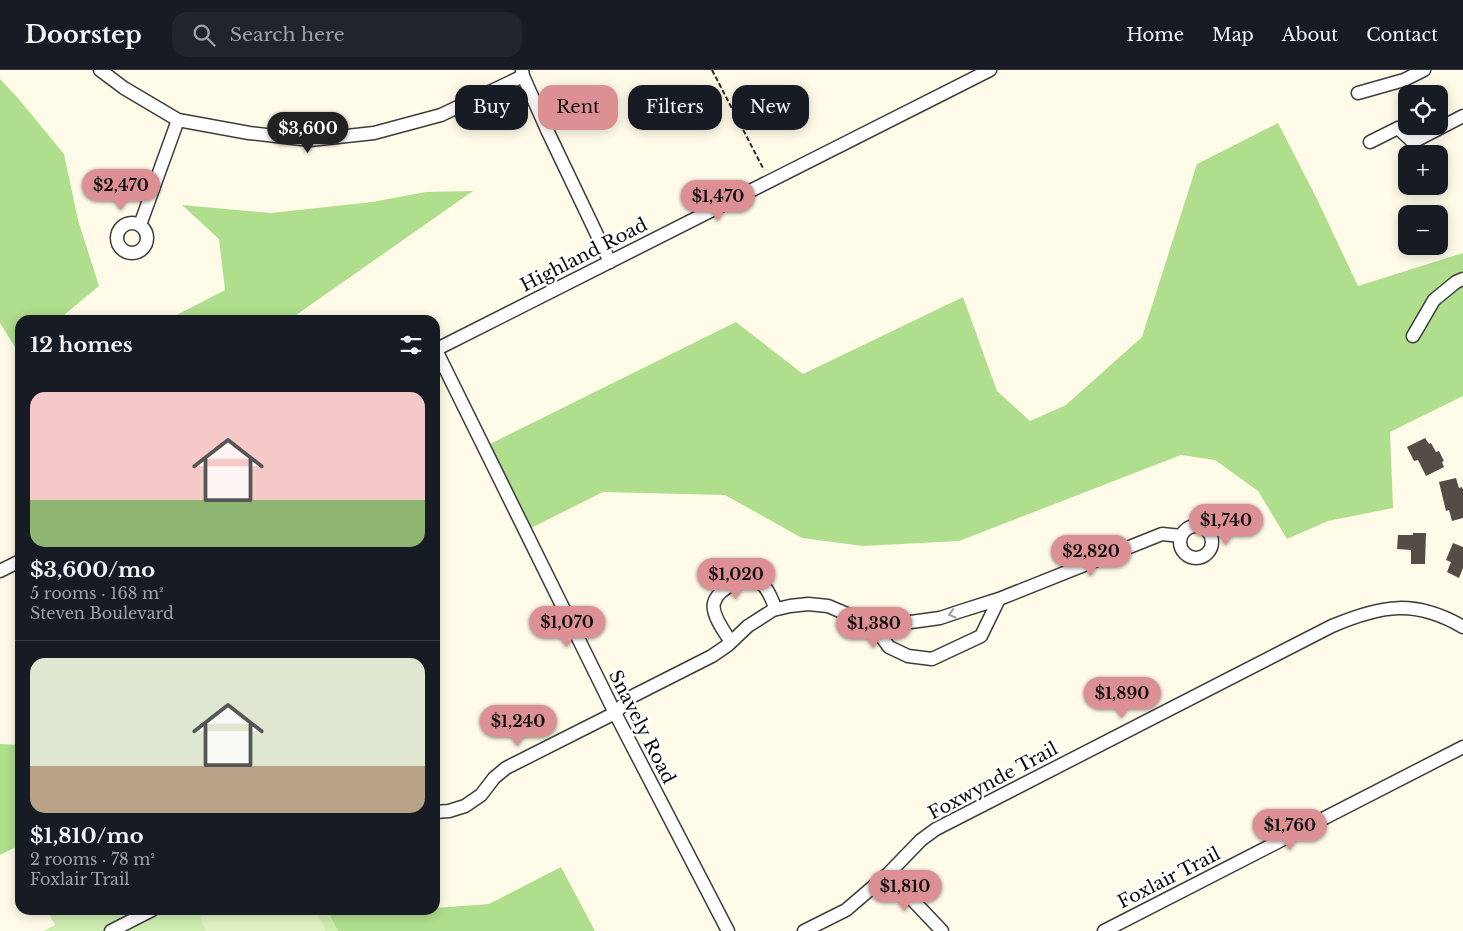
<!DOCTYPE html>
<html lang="en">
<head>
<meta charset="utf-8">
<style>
  :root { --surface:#171b24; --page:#20242c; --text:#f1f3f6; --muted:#9ea1a6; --line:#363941; --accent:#dd9094 }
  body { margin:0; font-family:"Libre Baskerville",serif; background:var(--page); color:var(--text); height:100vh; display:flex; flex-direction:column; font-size:19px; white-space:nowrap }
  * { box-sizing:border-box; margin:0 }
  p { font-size:16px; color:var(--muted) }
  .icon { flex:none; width:28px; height:28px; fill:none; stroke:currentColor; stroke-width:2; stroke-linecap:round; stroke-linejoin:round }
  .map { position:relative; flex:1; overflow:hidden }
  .panel { position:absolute; left:15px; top:245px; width:425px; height:600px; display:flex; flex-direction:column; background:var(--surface); border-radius:15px; box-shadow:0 2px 12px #0003 }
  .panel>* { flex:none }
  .top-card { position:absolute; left:455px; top:15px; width:475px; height:45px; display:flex; gap:10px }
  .controls { position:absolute; left:1398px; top:15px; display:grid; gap:10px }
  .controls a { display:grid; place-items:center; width:50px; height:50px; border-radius:10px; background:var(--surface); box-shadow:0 2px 12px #0003; font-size:25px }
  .price { position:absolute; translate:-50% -42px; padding:0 11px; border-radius:18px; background:var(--accent); color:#111; font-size:16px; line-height:32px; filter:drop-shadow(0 1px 2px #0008) }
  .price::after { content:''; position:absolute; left:50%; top:30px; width:15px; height:11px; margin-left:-8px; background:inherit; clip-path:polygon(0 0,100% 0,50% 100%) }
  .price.active { background:#222; color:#fff }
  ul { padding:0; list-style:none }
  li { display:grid; align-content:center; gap:10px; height:265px; padding:0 15px }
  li+li { border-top:1px solid var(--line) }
  li span { display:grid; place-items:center; height:155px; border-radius:15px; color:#555 }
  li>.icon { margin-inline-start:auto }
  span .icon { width:90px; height:90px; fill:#fffc; stroke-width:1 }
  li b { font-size:21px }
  h2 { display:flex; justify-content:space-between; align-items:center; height:60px; padding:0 15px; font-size:21px }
  .pill { padding:0 18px; border-radius:15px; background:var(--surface); box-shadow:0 2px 12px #0003; font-size:18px; line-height:45px }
  .pill.active { background:var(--accent); color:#111 }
  header { display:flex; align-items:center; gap:30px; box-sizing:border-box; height:70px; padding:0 25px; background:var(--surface); border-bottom:1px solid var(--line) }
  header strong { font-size:24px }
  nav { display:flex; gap:28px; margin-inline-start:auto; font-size:18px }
  .search { width:350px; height:45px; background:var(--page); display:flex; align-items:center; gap:12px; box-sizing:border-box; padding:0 18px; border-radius:15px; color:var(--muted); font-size:19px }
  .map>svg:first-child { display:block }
</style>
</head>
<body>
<header>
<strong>Doorstep</strong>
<div class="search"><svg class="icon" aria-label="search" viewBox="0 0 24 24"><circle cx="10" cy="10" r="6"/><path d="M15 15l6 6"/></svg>Search here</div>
<nav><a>Home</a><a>Map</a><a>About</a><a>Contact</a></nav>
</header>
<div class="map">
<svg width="1463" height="861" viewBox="0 0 1463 861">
  <rect width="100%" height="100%" fill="#fffbe8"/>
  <path fill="#cdecaf" d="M47 840H327L338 861H44L55 855Z"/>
  <g fill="#afde8d">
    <path d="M0 9 17 27 64 84 78 150 99 216 58 250H20V285L0 253Z"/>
    <path d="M1278 53 1316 127 1358 216 1463 183V326L1390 362 1393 438 1328 451 1287 469 1258 421 1215 390 1181 385 959 471 863 476 802 468 725 425 603 422 525 461 484 377 736 252 803 304 963 227 997 321 1030 351 1066 335 1142 267 1197 94Z"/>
    <path d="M473 121 289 250H167L225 220 219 169 182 135 271 143 372 132 426 122Z"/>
    <path d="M0 674 20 675V785L16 777 0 785Z"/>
    <path d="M561 797 595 861H338L327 840H435V838L489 834Z"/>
  </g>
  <path fill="#e0f2c1" d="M214 840H315L326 861H206L200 847Z"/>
  <g fill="#544c46">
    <path d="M1425 368 1429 374 1431 373 1436 382 1439 381 1444 391 1442 392 1444 397 1426 406 1418 390 1414 391 1407 377Z"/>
    <path d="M1456 408 1459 418 1462 417 1463 422V448L1452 451 1449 440 1446 441 1439 412Z"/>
    <path d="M1413 463H1426L1425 494H1411V480L1397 479 1398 465H1413Z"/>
    <path d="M1453 473 1463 477V498L1459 508 1447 502 1451 492 1446 490Z"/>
  </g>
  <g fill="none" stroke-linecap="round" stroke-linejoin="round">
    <defs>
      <g id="minor">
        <path d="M100 0 124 18 178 50 249 63 310 70 374 63 441 45 523 6"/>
        <path d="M522 0 523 6 548 62 610 192"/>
        <path d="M1358 23 1404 10 1424 0"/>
        <path d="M1370 72 1398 58 1413 72 1463 46"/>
        <circle cx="132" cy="168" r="15"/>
        <path d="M140 155 178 50"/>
        <path d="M1413 266 1434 230 1456 212 1463 209"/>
        <path d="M435 280 990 0"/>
        <path d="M436 280 615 643 728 861"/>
        <circle cx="1196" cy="472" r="16"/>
        <path d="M0 501 20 491"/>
        <path d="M999 529 981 566 932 589 908 586 889 577 873 555 891 552H911L940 548 961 541 999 529 1162 464 1181 466"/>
        <path d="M731 572C725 563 711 544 714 533 718 518 746 505 760 513 768 517 772 531 776 539"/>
        <path d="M435 742 449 741 465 736 481 725 494 708 506 698 615 643 631 627 712 586 728 575 748 556 773 540 790 536 808 534 828 536 873 555"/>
        <path d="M888 804 942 861"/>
        <path d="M111 861 152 840"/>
        <path d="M804 861 846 840 888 804 921 770 936 759 1332 556C1382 535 1415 529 1463 557"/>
        <path d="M1104 861 1463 677"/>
      </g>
    </defs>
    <use href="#minor" stroke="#3d3d3d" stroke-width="15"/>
    <g stroke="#2c2c2c" stroke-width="2" stroke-dasharray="5 2.5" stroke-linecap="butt">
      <path d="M712 0 764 100"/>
      <path d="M1462 420H1463"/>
    </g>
    <use href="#minor" stroke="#fff" stroke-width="12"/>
  </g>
  <defs><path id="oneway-chevron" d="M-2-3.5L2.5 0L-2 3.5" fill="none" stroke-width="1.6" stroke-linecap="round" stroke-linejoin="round" transform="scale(1.25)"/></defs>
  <use stroke="#9d9d9d" href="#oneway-chevron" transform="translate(952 544) rotate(164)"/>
  <g text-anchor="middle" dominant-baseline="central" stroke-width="5" stroke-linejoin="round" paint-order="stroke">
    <g font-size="18" fill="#0a0a0a" stroke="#fff">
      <text transform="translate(584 185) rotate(-27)">Highland Road</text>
      <text transform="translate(642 657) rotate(63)">Snavely Road</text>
      <text transform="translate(993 711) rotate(-28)">Foxwynde Trail</text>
      <text transform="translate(1169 808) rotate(-27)">Foxlair Trail</text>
    </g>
  </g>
</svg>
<div class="controls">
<a><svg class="icon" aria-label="locate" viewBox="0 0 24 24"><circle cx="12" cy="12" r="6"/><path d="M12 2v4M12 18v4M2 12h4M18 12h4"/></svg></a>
<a>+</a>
<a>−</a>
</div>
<b class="price active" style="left:308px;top:84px">$3,600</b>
<b class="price" style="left:121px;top:141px">$2,470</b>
<b class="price" style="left:718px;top:152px">$1,470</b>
<b class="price" style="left:1226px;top:476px">$1,740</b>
<b class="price" style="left:1091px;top:507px">$2,820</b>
<b class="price" style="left:736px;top:530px">$1,020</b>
<b class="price" style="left:567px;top:578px">$1,070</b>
<b class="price" style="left:874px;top:579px">$1,380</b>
<b class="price" style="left:1122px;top:649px">$1,890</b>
<b class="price" style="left:518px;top:677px">$1,240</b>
<b class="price" style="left:1290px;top:781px">$1,760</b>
<b class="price" style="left:905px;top:842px">$1,810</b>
<div class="top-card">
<a class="pill">Buy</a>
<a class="pill active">Rent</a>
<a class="pill">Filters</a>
<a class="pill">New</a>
</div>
<section class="panel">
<h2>12 homes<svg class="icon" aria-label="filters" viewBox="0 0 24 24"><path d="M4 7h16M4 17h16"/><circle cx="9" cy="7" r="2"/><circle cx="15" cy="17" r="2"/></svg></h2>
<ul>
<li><span style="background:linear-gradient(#f6c9c9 70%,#8fb573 0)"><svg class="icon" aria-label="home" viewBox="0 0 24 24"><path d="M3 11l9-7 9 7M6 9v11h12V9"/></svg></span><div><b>$3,600/mo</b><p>5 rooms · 168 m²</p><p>Steven Boulevard</p></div></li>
<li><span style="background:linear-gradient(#dfe7d0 70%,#b9a48a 0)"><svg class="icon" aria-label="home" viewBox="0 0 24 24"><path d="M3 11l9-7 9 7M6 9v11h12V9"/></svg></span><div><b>$1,810/mo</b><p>2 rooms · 78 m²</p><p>Foxlair Trail</p></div></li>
</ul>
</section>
</div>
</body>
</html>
